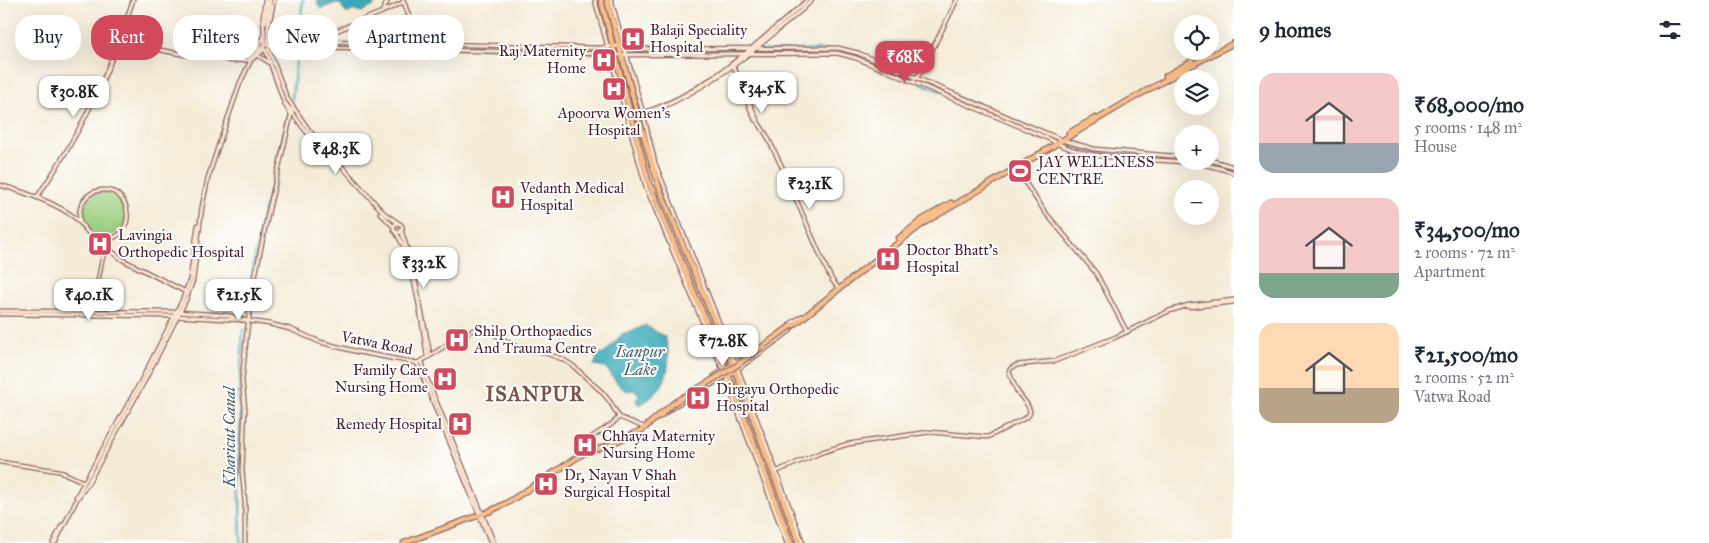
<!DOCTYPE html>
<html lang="en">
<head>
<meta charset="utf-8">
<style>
  :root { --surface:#fff; --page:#f6f6f7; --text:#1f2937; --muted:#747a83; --accent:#d1495b }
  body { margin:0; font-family:"IM FELL Great Primer",serif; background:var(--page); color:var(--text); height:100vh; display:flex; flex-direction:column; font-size:19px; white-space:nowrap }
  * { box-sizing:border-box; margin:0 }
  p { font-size:16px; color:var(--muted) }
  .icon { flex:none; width:28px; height:28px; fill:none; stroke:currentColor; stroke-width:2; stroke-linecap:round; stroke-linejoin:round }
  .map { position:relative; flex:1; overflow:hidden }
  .sheet { display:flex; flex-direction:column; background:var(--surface); width:475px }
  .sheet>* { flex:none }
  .banner { position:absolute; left:15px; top:15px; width:475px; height:45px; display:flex; gap:10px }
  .fabs { position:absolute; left:1174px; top:15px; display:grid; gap:10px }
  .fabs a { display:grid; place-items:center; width:45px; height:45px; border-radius:50%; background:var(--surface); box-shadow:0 5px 20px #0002; font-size:25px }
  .price { position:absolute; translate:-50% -42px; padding:0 11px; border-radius:10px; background:#fff; color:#222; font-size:16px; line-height:32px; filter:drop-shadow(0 1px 2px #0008) }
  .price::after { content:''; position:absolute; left:50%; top:30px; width:15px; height:11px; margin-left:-8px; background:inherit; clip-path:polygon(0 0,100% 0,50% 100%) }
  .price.on { background:var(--accent); color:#fff }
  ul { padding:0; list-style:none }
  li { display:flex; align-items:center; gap:15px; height:125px; padding:0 25px }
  li span { display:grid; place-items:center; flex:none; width:140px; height:100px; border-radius:15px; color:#555 }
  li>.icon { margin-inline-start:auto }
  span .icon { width:60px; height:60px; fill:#fffc; stroke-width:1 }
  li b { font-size:21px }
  h2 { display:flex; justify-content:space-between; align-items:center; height:60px; padding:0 25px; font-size:21px }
  .pill { padding:0 18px; border-radius:20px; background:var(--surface); box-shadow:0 5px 20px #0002; font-size:18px; line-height:45px }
  .pill.on { background:var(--accent); color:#fff }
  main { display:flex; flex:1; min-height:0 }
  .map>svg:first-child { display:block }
</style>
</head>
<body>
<main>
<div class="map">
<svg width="1234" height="543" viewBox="0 0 1234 543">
  <rect width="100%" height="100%" fill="#fff"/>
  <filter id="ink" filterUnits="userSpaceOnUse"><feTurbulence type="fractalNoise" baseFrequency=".02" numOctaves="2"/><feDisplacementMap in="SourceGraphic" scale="10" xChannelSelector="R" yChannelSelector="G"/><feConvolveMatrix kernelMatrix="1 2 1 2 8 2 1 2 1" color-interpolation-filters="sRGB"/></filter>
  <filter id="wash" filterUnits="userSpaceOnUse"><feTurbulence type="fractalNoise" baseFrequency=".0096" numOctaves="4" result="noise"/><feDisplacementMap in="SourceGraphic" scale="20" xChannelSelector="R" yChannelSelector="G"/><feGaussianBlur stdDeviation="1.12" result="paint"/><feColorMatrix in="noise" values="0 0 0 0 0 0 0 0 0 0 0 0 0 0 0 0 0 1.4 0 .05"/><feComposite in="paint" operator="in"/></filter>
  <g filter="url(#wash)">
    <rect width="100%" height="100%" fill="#f5ecd8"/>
    <circle fill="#9cce7e" stroke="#737654" cx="105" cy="214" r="22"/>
    <g fill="#3aaab8" stroke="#426472">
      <path d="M318 0H373L374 6 361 12 354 10 349 13H346L341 5 336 3 321 9 317 4Z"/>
      <path d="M645 325 665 337C674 365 667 392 639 405L636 401 639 394 634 390C620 395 613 375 605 367L594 365 597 358 596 354H604L623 333 631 332Z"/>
    </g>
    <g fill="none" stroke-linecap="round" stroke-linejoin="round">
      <g stroke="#3aaab8" stroke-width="2.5">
        <path d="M297 43 620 51"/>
        <path d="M297 45 303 0"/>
        <path d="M626 51H748"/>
        <path d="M753 51 827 50 850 53 1081 150 1182 160"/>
        <path d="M292 99 296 60"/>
        <path d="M1204 161 1215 163"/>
        <path d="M1223 165 1234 170"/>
        <path d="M246 310 261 219 274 181 287 118"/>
        <path d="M241 543 239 459 241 421 239 397 243 330"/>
      </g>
    </g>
  </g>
  <g filter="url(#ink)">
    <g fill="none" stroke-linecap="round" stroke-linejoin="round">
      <defs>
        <g id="secondary">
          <path d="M403 0 412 24 416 44"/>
          <path d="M595 0 646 187 721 366 725 369"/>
          <path d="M611 0 643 113 655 163 740 375"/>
          <path d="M807 0C797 10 786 19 775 28 736 63 693 97 643 113L641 116C692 97 734 68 774 33 787 22 801 12 812 0"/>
          <path d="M382 12 404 2"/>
          <path d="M265 22 268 0"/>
          <path d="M269 24 274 0"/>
          <path d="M318 41 600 48 615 46 639 49 838 48 858 53 1062 140 1094 149 1182 157"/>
          <path d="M119 42 186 55H211L230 61 249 60"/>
          <path d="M268 44V22L270 0"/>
          <path d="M265 45 263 18 265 0"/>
          <path d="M270 46 300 48 315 46 324 36 382 12 388 0"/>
          <path d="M315 46 317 47 608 54 615 55 837 53 856 58 1047 138C1100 171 1176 150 1234 173"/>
          <path d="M257 49 264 37"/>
          <path d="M269 50 287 98 309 130 384 213 398 223"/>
          <path d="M266 51 285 105 291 114"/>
          <path d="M257 55 270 63"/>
          <path d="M249 59 263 47"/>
          <path d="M733 65 758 122 767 136 782 167 825 266 832 280 839 289"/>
          <path d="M915 79 921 72 957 0"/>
          <path d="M744 94 755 120"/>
          <path d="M284 101 304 129 337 166"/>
          <path d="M1210 160 1234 167"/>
          <path d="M1014 166 1045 212 1096 273 1127 332"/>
          <path d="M0 185C24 192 54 202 74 217 87 226 86 241 107 239 136 237 133 190 104 190 86 190 77 206 80 222"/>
          <path d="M37 197C79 137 111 70 133 0"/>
          <path d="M380 213 394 227"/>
          <circle cx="398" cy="228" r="4.5"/>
          <path d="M401 230 412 264 430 354"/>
          <path d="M395 231C413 255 423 326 427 356"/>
          <path d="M106 247 123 260 186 292"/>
          <path d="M1187 306 1189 307 1234 302"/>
          <path d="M0 311 175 312 225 315 240 318 242 320"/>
          <path d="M92 313 102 260 109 239"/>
          <path d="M0 314 174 316 243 320 270 324 290 329 320 342 358 352 417 363C441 353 456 331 484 328L520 349 528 351H540L562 359 572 365 602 392 610 402 619 417 646 428"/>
          <path d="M790 324 802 316"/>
          <path d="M422 361 425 374 494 543"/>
          <path d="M417 363 491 543"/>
          <path d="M728 375 727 382 787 543"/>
          <path d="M740 375 803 543"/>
          <path d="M714 376 747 355"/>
          <path d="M660 417 676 405 735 371 790 331"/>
          <path d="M592 451 590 438 612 424 619 417"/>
          <path d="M0 462 59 471 84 482"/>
          <path d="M773 473 822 452 848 444 929 432 988 437 1027 417 1030 413C1030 405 1022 399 1017 391 1014 385 1011 378 1009 371L1011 368 1017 365 1055 361 1116 337 1169 311 1189 305 1234 300"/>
          <path d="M76 497 141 381 182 301 190 279 198 225"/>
          <path d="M53 543 62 525"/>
          <path d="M55 543 77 499 87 485 144 382 186 300 193 280 202 207 208 178 217 150 240 83 251 60 264 50H269V45H264V50"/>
          <path d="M245 543V503L242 470 245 409 242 380 247 331 255 277 269 209 293 107"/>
        </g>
        <g id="primary">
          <path d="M601 0 633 123"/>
          <path d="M607 0 638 116"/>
          <path d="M1166 76 1192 61"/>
          <path d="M640 123 659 187 738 378 799 543"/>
          <path d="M635 131 649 183 732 384 791 543"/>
          <path d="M1069 133 1095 118"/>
          <path d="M899 238 922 220 951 203"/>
          <path d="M784 333 864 269 924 223 1130 100 1194 64 1234 43"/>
          <path d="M404 543 488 512 507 503 584 453 604 447 642 430 662 413"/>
        </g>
      </defs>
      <use href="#secondary" stroke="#866768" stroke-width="5.5"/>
      <use href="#primary" stroke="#866768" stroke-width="7"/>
      <use href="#secondary" stroke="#fce5cf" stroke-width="3"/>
      <use href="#primary" stroke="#f8bd88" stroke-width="4.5"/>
      <defs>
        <g id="primary-bridge">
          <path d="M638 116 640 123"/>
          <path d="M633 123 635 131"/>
          <path d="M662 413 675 402 736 366 792 325"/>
        </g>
      </defs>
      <use href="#primary-bridge" stroke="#866768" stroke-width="7" stroke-linecap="butt"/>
      <use href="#primary-bridge" stroke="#f8bd88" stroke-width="4.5"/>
    </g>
  </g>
  <defs>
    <symbol id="hospital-square" viewBox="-11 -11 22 22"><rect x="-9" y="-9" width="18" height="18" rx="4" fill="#d1495b" stroke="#fff"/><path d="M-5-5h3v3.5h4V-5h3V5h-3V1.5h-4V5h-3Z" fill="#fff"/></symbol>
    <symbol id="stadium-square" viewBox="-11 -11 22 22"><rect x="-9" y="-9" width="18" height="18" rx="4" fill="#d1495b" stroke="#fff"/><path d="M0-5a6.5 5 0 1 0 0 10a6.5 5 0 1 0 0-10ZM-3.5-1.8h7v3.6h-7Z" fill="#fff"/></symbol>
  </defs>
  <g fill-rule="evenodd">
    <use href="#hospital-square" x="619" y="25" width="28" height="28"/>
    <use href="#hospital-square" x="590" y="46" width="28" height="28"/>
    <use href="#hospital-square" x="600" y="75" width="28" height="28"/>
    <use href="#stadium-square" x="1006" y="157" width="28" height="28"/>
    <use href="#hospital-square" x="489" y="183" width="28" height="28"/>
    <use href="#hospital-square" x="86" y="230" width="28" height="28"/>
    <use href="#hospital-square" x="874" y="245" width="28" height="28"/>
    <use href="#hospital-square" x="443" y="326" width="28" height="28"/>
    <use href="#hospital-square" x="431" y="365" width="28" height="28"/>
    <use href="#hospital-square" x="684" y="384" width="28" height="28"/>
    <use href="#hospital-square" x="446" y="410" width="28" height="28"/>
    <use href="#hospital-square" x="571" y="431" width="28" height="28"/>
    <use href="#hospital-square" x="532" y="470" width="28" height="28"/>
  </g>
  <g text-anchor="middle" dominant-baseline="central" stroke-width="4" stroke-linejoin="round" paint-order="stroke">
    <g font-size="15" fill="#4a1f2b" stroke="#fff" text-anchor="start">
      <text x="650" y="30">Balaji Speciality<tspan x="650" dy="17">Hospital</tspan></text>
      <text x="586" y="51" text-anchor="end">Raj Maternity<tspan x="586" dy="17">Home</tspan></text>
      <text x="614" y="113" text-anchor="middle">Apoorva Women's<tspan x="614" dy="17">Hospital</tspan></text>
      <text x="1038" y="162">JAY WELLNESS<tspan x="1038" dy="17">CENTRE</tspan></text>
      <text x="520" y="188">Vedanth Medical<tspan x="520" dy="17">Hospital</tspan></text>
      <text x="118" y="235">Lavingia<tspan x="118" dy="17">Orthopedic Hospital</tspan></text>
      <text x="906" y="250">Doctor Bhatt's<tspan x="906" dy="17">Hospital</tspan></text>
      <text x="474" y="331">Shilp Orthopaedics<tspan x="474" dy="17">And Trauma Centre</tspan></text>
      <text x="428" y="370" text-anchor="end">Family Care<tspan x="428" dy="17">Nursing Home</tspan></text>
      <text x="716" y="389">Dirgayu Orthopedic<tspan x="716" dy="17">Hospital</tspan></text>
      <text x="442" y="424" text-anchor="end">Remedy Hospital</text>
      <text x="602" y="436">Chhaya Maternity<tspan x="602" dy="17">Nursing Home</tspan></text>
      <text x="564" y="475">Dr, Nayan V Shah<tspan x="564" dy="17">Surgical Hospital</tspan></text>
    </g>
    <g font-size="15" fill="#4a1f2b" stroke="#fff">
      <text transform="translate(377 343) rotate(11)">Vatwa Road</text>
    </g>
    <g font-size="16" font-style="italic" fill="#435e6a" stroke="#fff">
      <text x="640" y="351">Isanpur<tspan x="640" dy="18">Lake</tspan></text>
      <text transform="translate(229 437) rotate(-90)">Kharicut Canal</text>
    </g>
    <g font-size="20" font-weight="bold" letter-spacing="1" fill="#815148" stroke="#fff">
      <text x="535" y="394">ISANPUR</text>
    </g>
  </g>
</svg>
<div class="fabs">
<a><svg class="icon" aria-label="locate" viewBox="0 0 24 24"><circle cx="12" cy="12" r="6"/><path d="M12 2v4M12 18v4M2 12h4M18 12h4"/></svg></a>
<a><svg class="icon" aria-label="layers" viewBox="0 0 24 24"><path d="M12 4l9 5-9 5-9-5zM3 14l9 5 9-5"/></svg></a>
<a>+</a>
<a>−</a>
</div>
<b class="price on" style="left:905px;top:83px">₹68K</b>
<b class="price" style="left:762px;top:114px">₹34.5K</b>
<b class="price" style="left:74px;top:118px">₹30.8K</b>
<b class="price" style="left:336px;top:175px">₹48.3K</b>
<b class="price" style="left:810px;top:210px">₹23.1K</b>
<b class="price" style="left:424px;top:289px">₹33.2K</b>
<b class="price" style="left:89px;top:321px">₹40.1K</b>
<b class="price" style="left:239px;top:321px">₹21.5K</b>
<b class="price" style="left:723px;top:367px">₹72.8K</b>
<div class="banner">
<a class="pill">Buy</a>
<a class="pill on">Rent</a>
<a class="pill">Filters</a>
<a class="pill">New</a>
<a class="pill">Apartment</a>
</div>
</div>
<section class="sheet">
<h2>9 homes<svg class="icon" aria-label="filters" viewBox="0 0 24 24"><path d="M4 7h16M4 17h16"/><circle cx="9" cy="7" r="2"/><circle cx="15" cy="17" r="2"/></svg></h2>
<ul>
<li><span style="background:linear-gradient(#f6c9c9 70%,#9aa5b1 0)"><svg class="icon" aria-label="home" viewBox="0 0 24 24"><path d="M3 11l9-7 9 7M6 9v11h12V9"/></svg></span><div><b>₹68,000/mo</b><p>5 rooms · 148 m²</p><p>House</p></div></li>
<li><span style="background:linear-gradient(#f6c9c9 75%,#7fa58c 0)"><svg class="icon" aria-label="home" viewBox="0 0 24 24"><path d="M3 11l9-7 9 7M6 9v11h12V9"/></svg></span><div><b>₹34,500/mo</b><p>2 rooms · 72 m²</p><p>Apartment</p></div></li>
<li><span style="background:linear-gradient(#ffd9b3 65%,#b9a48a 0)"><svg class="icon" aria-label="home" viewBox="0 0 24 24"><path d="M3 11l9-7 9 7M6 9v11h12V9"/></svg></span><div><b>₹21,500/mo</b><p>2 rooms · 52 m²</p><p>Vatwa Road</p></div></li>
</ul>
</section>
</main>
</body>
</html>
